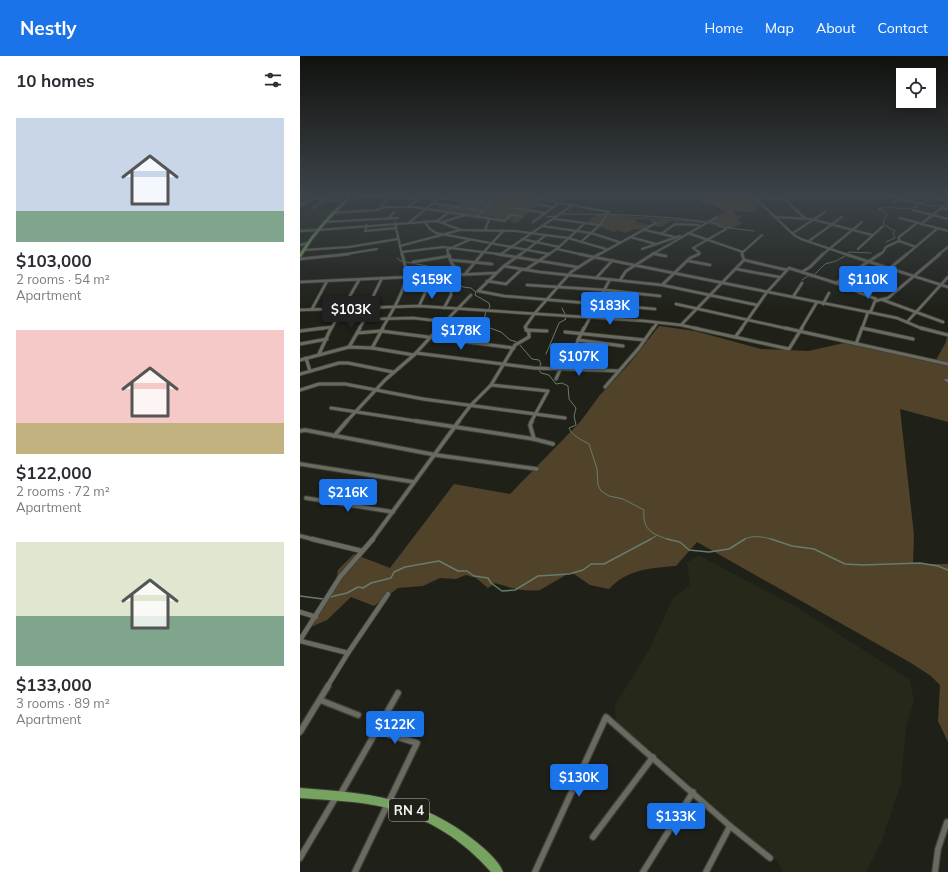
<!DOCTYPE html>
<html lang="en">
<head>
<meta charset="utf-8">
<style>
  :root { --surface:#fff; --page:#f2f2f3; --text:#2b2b33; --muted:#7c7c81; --accent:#1a73e8 }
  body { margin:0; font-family:Mulish,sans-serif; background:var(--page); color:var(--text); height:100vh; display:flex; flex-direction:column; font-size:15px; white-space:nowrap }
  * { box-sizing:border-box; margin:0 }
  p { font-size:13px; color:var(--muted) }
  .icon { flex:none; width:22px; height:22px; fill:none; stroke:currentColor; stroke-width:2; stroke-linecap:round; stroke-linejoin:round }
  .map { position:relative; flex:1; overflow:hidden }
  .panel { display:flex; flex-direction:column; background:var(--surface); width:300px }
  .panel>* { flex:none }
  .buttons { position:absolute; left:596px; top:12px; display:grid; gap:8px }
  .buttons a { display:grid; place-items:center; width:40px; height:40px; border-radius:0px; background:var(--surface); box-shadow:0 2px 10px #0003; font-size:20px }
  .price { position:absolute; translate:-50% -34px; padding:0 9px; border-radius:4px; background:var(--accent); color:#fff; font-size:13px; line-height:26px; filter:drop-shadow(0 1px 2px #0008) }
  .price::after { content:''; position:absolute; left:50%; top:24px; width:12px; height:9px; margin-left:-6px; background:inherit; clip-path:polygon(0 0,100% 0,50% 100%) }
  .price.current { background:#222; color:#fff }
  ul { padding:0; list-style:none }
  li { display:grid; align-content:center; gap:8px; height:212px; padding:0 16px }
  li span { display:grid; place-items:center; height:124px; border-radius:0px; color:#555 }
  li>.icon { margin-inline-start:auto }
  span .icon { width:72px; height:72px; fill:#fffc; stroke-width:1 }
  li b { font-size:17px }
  h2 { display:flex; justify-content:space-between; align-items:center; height:48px; padding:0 16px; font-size:17px }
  header { display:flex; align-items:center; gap:24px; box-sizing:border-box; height:56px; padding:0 20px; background:var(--accent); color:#fff }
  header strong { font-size:19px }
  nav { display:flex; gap:22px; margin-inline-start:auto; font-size:14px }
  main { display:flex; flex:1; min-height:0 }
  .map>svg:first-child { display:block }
</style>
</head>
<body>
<header>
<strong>Nestly</strong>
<nav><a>Home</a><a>Map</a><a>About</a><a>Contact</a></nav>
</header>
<main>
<section class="panel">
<h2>10 homes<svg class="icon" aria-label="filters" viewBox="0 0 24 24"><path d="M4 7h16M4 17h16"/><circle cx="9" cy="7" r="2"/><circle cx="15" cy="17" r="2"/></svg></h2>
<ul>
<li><span style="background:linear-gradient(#c9d6e8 75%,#7fa58c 0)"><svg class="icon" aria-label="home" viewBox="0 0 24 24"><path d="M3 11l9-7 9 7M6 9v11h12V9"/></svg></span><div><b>$103,000</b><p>2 rooms · 54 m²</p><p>Apartment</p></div></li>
<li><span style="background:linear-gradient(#f6c9c9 75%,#c2b280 0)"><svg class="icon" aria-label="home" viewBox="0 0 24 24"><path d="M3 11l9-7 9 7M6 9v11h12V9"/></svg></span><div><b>$122,000</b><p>2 rooms · 72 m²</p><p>Apartment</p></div></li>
<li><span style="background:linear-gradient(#dfe7d0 60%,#7fa58c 0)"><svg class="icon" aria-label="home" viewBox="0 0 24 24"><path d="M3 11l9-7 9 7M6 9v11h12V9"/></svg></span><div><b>$133,000</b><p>3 rooms · 89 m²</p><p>Apartment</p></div></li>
</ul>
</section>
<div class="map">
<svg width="648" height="816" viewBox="0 0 648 816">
  <rect width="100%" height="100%" fill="#1f2119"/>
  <g fill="#26281a">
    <path d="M11 153 33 154 15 173 0 174V161Z"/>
    <path d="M398 499 495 550 610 624 614 645 606 671 601 727 582 784 566 816H483L478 806 456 789 381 720 316 665 315 649 349 594 373 542 390 529 387 507Z"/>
  </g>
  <g fill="#51422a">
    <path d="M161 139H220L243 143 217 167 210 166 212 164H192L195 161 191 160 187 163 134 155 142 149 153 151 170 140Z"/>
    <path d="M407 139H451L460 148 453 156 434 155 433 158 442 161 437 164 443 167 430 173C410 167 390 166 369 165L362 171 355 170 356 167 350 166 351 164 336 163V166L350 169 342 174 334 173 326 177 317 174 314 176 300 171 301 169 287 167 295 159H302L306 156 321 160 406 165 412 163 425 155 414 149 398 146Z"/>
    <path d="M359 270 395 275 461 293 508 295 549 286 636 304 646 286 648 275V366L600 353 614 479 613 508H648V686L638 665 640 629 631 620 611 607 397 486 376 510C350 512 328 513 309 533L290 529 271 516 240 534C224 536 211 532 195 527L188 532 176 522 166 519 156 523 140 522 123 530 98 532 74 550 51 541 27 564 6 573 36 524 38 514 54 498 90 512 154 428 210 438 280 366 300 339 329 308Z"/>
  </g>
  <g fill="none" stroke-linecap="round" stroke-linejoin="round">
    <g stroke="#687c6e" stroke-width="1">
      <path d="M133 143 137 139"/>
      <path d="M621 149 643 150"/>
      <path d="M261 158C310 158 359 159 407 166"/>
      <path d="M246 161 256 160"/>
      <path d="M410 166 419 168 418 170 422 171 454 175"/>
      <path d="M586 186 595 182 593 177 595 175 586 170 583 166 587 158 578 153C591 149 605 155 618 151L616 148"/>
      <path d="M547 198 549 196 571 197"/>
      <path d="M97 202 102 206"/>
      <path d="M106 206 127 210 137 218"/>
      <path d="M514 219 525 208 536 205 545 200"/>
      <path d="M140 220 163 231 171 232 176 236 175 239 189 247 190 251 188 253"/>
      <path d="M502 224 508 220 512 221"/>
      <path d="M262 252 265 258"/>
      <path d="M186 255 184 264 190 272 201 276 210 284 217 286"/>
      <path d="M219 288 232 303 239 304 241 308 238 313 241 317 249 319 256 328 262 327 268 330 269 343 276 352 274 360 276 369 269 372C272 380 282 384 289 388L297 413 298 429 301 435 309 440 323 443 344 454C342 475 354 479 371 484"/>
      <path d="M246 298 259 267 266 263 264 261"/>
      <path d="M349 484 356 480"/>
      <path d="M443 484C453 478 464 481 474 484"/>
    </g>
    <g stroke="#687c6e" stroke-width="1.5">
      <path d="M367 483 380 486 389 494 409 496 429 493 445 483"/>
      <path d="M471 483 492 490 514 493 545 508 563 509 620 507 638 510 648 514"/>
      <path d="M0 540 23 543"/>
      <path d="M30 541 47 537 58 531 63 532 71 527 91 522 94 516 105 511 139 505 158 515H167L174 520 188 522 191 527 202 535 215 534 238 520 269 518 283 514 291 508H304L351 483"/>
    </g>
    <defs>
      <g id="street-far5">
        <path d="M54 139 119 143"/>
        <path d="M217 139 309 156 300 169 282 185"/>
        <path d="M452 139 494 179 501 183 548 199"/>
        <path d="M586 139 621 148 635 139"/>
        <path d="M622 139 648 145"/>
        <path d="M140 142 190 149"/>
        <path d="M456 142 484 143 491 139"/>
        <path d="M484 143 505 162"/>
        <path d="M593 146 610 139"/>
        <path d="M132 147 183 155"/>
        <path d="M238 149 254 151"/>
        <path d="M0 150 13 142 44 146"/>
        <path d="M80 151 91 141"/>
        <path d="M107 151 118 144"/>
        <path d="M157 151 174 139"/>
        <path d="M13 152 25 144"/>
        <path d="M215 152 246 157"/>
        <path d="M641 152 648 153"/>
        <path d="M613 154 648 163"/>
        <path d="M32 157 77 154 85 151H114L205 165 210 159 222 160"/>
        <path d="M176 161 190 149"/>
        <path d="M475 161 511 163 572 179"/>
        <path d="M89 162 94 156"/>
        <path d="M600 162 648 175"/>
        <path d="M254 163 300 169"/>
        <path d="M124 165 130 173 136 177 249 198"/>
        <path d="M137 165 149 156"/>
        <path d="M24 166 98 162"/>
        <path d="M110 166 143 139"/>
        <path d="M143 166 165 159"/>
        <path d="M233 166 259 147"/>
        <path d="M95 167 102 199"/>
        <path d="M621 168 648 147"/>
        <path d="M67 169 65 175 96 172"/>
        <path d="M242 170 291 177 319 186"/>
        <path d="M17 174 137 165 161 174 215 175 268 182 306 193"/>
        <path d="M185 174 189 163"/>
        <path d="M345 174 375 181"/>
        <path d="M388 177 443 196"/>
        <path d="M493 177 525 156"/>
        <path d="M361 178 375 168 399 169"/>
        <path d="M330 181 356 188"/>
        <path d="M222 183 259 191"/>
        <path d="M509 185 542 161"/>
        <path d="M599 185 616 191"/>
        <path d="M0 189 7 187"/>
        <path d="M100 190 160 174"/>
        <path d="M257 193 284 199"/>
        <path d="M342 193 380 180"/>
        <path d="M558 193 583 170"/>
        <path d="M4 194 49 191 98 183"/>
        <path d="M102 196 143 191 206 199"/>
        <path d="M353 197 360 199"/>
        <path d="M201 198 273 149"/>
        <path d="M40 199 77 193"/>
        <path d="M149 199 147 194 169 184"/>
        <path d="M181 199 204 174"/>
        <path d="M220 199 246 179"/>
        <path d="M248 199 259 191 285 167"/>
        <path d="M298 199 356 167"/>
        <path d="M351 199 417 161"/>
        <path d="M397 199 400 197 393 192 426 173"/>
        <path d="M442 199 443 196 462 179"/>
        <path d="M522 199 562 166"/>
        <path d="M579 199 583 196 586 191 599 185V181L617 167"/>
        <path d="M606 199 638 172"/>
        <path d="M638 199 648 191"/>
      </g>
      <g id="street-far4">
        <path d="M148 198 152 208 157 213V218"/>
        <path d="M197 198 277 211"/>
        <path d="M221 198 204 210 178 235 204 240 355 253"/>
        <path d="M246 198H249"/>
        <path d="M279 198 568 256 571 255 575 245 588 242 640 198"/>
        <path d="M355 198 366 200"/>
        <path d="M545 198 648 231"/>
        <path d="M0 203 49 198"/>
        <path d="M151 204 192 208"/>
        <path d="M444 204 487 214"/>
        <path d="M389 205 410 209"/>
        <path d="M113 206 150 200"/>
        <path d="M204 210 240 216 362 229 457 249"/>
        <path d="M122 212 123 219"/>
        <path d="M436 213 479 221"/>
        <path d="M225 214 249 198"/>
        <path d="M502 216 510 211 523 198"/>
        <path d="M551 216 574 225"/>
        <path d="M166 217 182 198"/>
        <path d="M296 222 313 204"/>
        <path d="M320 224 326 215 353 198"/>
        <path d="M187 225 206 228 222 213"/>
        <path d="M0 226 196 217"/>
        <path d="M536 227 580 198"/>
        <path d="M227 229 305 234 360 240"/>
        <path d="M362 229 390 202 399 198"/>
        <path d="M560 237 607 198"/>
        <path d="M493 241 502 227"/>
        <path d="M583 244 643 266"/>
        <path d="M376 248 489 273"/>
        <path d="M523 248 529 237"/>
        <path d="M119 250 126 235 122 220"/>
        <path d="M68 251 82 222"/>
        <path d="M144 252 151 239V229"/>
        <path d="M12 253 27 225"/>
        <path d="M0 254 119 250 345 265 381 269 399 273"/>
        <path d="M35 264 113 262 183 270 181 273"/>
        <path d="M607 266 648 221"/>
        <path d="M381 269 444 204 442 198"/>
        <path d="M562 272 566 273"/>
        <path d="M16 273 32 271"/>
        <path d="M31 273 59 224"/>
        <path d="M59 273 65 263"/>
        <path d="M82 273C91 257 102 240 106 222 107 214 104 205 102 198"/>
        <path d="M138 273 171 239"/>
        <path d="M226 273 225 271 235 257 271 216 299 198"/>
        <path d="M284 273 310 223"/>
        <path d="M353 273 357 267"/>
        <path d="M441 273 467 236 489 212 536 227 576 243"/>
        <path d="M501 273 517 246"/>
        <path d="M562 273 568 256 597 262 623 273"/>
      </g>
      <g id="street-far3">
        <path d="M394 272 489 293 502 272"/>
        <path d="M485 272 648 308"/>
        <path d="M562 272 613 283"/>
        <path d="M621 272 648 279"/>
        <path d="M226 274 247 275"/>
        <path d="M0 275 24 272"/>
        <path d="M265 276 345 284"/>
        <path d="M57 277 81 275 214 292"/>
        <path d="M436 280 442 272"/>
        <path d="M278 284 323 290"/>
        <path d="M173 287 182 272"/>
        <path d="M0 288 27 283"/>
        <path d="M556 288 562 272"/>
        <path d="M49 291 60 272"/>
        <path d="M72 292 83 272"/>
        <path d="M116 297 234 312 319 315"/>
        <path d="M19 298 31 272"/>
        <path d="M6 302 10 315"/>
        <path d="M0 304 49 291 72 292 114 299"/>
        <path d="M0 318 39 307H48L93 316"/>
        <path d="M256 323 264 305 275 295 278 284 284 272"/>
        <path d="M646 324 648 325"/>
        <path d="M191 329 248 335 231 366"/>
        <path d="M305 331 339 292 353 272"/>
        <path d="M0 334 19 328H45L123 343 265 362"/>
        <path d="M31 352 122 366"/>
        <path d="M46 366 85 324 114 299 139 272"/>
        <path d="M158 366 171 349 191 329 215 289 229 281V277L226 272"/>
      </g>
      <g id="street-far2">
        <path d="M116 365 234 383 253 388"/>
        <path d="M232 365 230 369 234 383"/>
        <path d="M0 375 5 374 136 399 237 413"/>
        <path d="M34 380 47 365"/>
        <path d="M0 408 114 426"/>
        <path d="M6 442 93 456"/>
        <path d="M0 480 16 484"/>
        <path d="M72 484 159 365"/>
      </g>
      <g id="street-far1">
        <path d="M12 483 62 495"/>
        <path d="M0 556 16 561"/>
        <path d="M0 584 40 521 73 483"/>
        <path d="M0 585 48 597"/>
        <path d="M27 631 48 597 88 538"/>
      </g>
      <g id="street">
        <path d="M20 644 58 659"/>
        <path d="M0 676 28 630"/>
        <path d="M40 739 98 637"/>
        <path d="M293 781 353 701"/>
        <path d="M0 802 36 741"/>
        <path d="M55 816 117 687 77 675"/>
        <path d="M235 816 306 661 430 770 470 802"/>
        <path d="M343 816 393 736"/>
        <path d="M406 816 430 770"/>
        <path d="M635 816 638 793 647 766"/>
      </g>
      <path id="secondary" d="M17 173 18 174V175L0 176V174Z"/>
      <g id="highway">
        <path d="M51 139H53L25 168 12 184 1 201H0V197C14 175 31 156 51 139Z"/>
        <path d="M0 732C67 737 120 741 175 785 184 792 199 805 203 816H191C164 785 129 762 88 752 60 745 29 744 0 742Z"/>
      </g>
    </defs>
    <use href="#street-far5" stroke="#3d3f38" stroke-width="3"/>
    <use href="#street-far4" stroke="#3d3f38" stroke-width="4"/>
    <use href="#street-far3" stroke="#3d3f38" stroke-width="4.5"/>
    <use href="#street-far2" stroke="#3d3f38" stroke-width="5.5"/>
    <use href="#street-far1" stroke="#3d3f38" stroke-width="6"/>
    <use href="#street" stroke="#3d3f38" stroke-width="8"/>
    <use href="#secondary" stroke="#3d3f38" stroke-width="2"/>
    <use href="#highway" stroke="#3d3f38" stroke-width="2"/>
    <use href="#street-far5" stroke="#696b61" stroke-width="2"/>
    <use href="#street-far4" stroke="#696b61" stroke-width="2.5"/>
    <use href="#street-far3" stroke="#696b61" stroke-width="3"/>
    <use href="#street-far2" stroke="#696b61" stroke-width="3.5"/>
    <use href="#street-far1" stroke="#696b61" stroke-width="4.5"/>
    <use href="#street" stroke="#696b61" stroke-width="5.5"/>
    <use href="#secondary" fill="#696b61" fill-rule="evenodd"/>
    <use href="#highway" fill="#76a460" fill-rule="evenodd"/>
  </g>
  <linearGradient id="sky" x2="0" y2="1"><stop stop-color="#11120e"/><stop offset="0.55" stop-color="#3c4349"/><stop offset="1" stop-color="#3c4349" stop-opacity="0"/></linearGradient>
  <rect width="648" height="253" fill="url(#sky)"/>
  <g text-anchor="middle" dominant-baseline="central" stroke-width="3" stroke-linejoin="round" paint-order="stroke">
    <rect fill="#1f2119" stroke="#b4b6b0" stroke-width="1" x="89" y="743" width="40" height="22" rx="3"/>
    <g font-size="13" font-weight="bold" fill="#f4f6f0">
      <text x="109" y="754">RN 4</text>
    </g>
  </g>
</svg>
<div class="buttons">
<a><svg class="icon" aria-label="locate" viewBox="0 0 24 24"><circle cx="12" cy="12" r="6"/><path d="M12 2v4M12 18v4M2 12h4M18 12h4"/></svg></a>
</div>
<b class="price" style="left:132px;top:244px">$159K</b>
<b class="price" style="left:568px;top:244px">$110K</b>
<b class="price" style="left:310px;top:270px">$183K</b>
<b class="price current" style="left:51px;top:274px">$103K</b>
<b class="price" style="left:161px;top:295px">$178K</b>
<b class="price" style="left:279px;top:321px">$107K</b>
<b class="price" style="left:48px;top:457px">$216K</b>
<b class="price" style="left:95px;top:689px">$122K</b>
<b class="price" style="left:279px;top:742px">$130K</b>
<b class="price" style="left:376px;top:781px">$133K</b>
</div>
</main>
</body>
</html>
